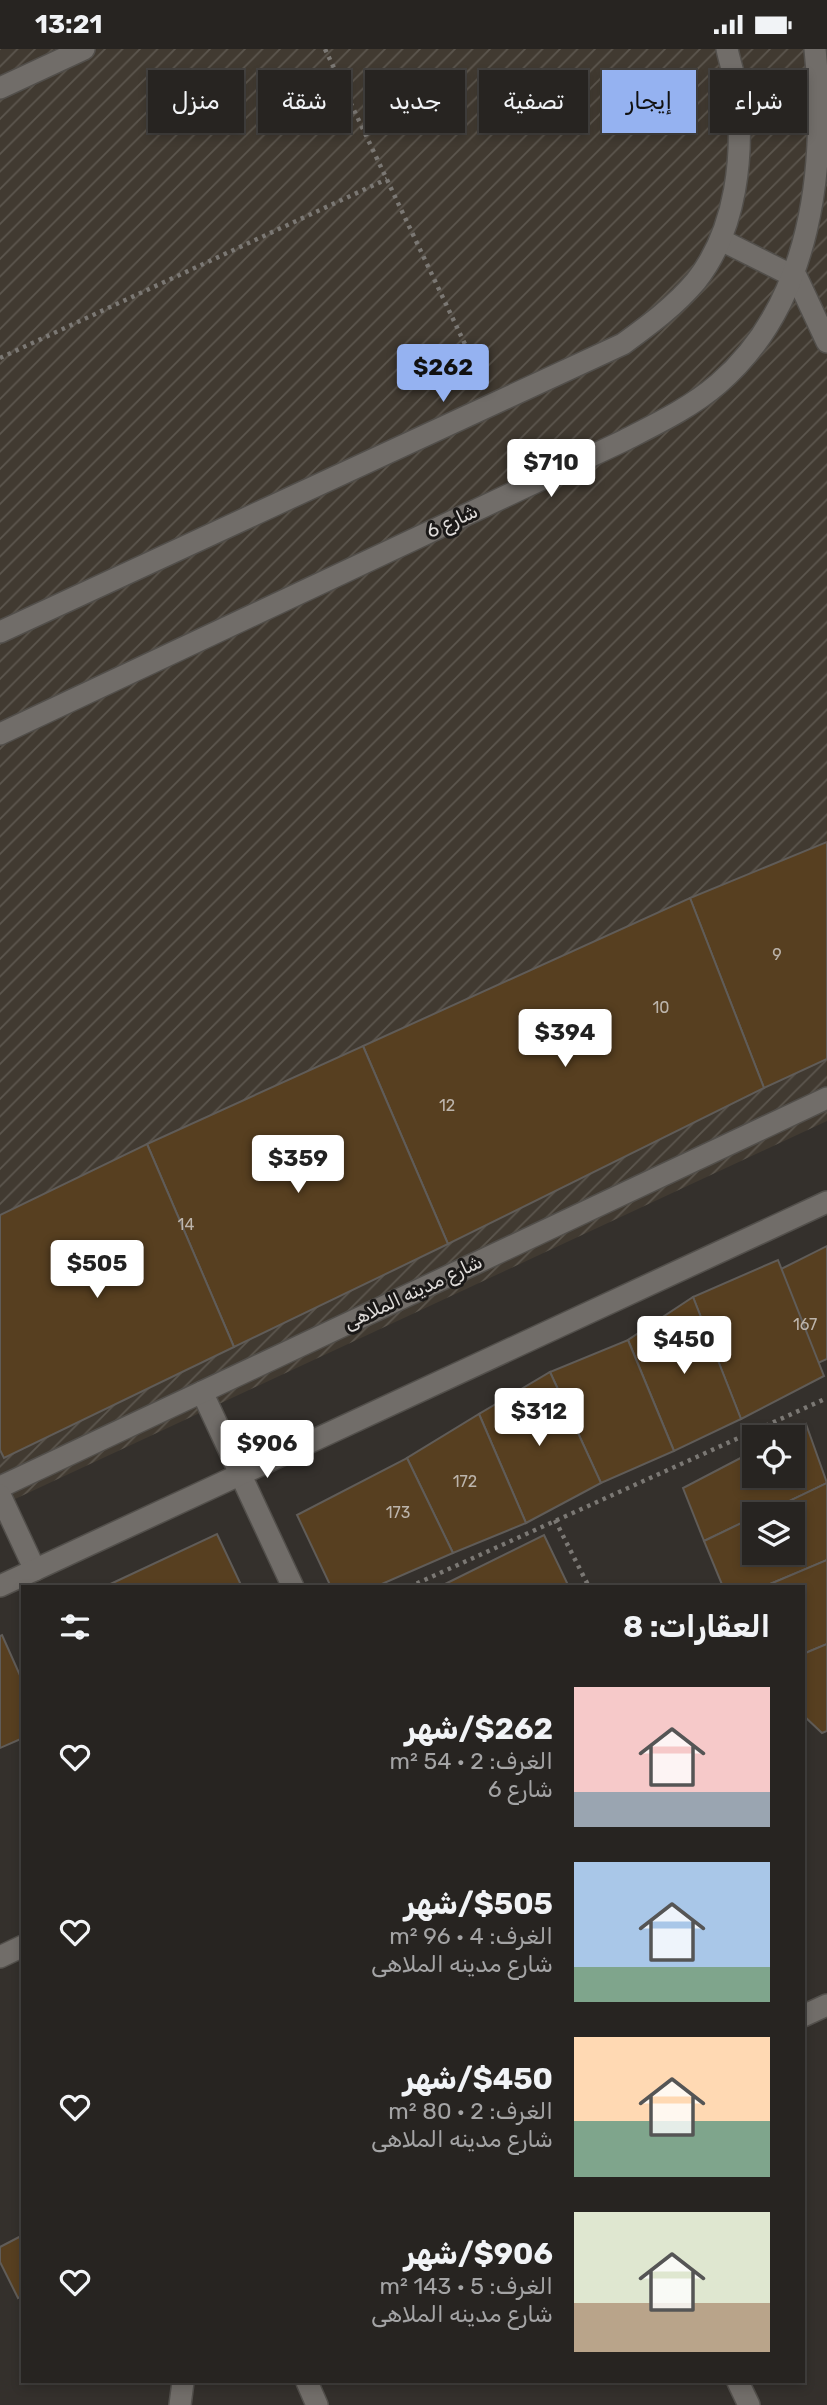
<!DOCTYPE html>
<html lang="ar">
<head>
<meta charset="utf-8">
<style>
  :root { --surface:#272421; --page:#33302e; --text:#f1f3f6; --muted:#a4a4a5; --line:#43413f; --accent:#95b2f1 }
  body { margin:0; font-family:Rubik,"Noto Naskh Arabic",sans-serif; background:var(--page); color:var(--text); direction:rtl; height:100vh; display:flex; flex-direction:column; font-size:26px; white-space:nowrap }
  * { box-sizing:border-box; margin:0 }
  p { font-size:23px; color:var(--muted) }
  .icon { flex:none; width:38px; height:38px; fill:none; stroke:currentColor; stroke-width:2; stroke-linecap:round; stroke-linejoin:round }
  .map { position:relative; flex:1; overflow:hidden; direction:ltr }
  .sheet { position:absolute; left:21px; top:1536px; width:784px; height:798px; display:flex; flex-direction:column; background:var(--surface); border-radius:0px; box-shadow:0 4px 10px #0003,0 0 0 2px var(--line); direction:rtl }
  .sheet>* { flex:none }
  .hud { position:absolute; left:21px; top:21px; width:786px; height:63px; direction:rtl; display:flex; gap:14px }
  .tools { position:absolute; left:742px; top:1376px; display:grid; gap:14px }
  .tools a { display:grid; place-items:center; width:63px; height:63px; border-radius:0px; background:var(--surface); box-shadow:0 4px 10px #0003,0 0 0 2px var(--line); font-size:35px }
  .price { position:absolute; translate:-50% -60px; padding:0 16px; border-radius:7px; background:#fff; color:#222; font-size:23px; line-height:46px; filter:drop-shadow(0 2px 4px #0008) }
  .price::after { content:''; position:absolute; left:50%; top:42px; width:21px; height:16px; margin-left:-10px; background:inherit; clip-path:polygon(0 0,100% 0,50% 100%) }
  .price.current { background:var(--accent); color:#111 }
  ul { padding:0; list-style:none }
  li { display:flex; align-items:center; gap:21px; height:175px; padding:0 35px }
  li span { display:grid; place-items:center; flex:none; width:196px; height:140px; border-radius:0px; color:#555 }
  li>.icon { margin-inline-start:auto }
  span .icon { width:84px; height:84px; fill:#fffc; stroke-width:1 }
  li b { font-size:30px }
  h2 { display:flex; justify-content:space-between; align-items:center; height:84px; padding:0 35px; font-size:30px }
  .pill { padding:0 24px; border-radius:0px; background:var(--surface); box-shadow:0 4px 10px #0003,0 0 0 2px var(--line); font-size:24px; line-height:63px }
  .pill.current { background:var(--accent); color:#111 }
  .status { display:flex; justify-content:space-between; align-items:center; height:49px; padding:0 35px; background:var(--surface); direction:ltr }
  .status svg { height:19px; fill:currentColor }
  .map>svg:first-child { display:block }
</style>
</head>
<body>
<div class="status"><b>13:21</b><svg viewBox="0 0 49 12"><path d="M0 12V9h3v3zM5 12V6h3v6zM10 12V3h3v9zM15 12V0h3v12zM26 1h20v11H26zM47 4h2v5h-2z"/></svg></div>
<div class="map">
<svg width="827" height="2356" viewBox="0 0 827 2356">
  <defs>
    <pattern id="industrial-furrows" width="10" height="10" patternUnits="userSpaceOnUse" patternTransform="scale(1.75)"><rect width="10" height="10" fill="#413a31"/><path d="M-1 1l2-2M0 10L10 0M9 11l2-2" fill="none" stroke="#5c564e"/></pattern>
  </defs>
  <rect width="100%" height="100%" fill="#34302c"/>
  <path fill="url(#industrial-furrows)" d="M0 0H827V1072L0 1457Z"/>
  <g fill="#573f20" stroke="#605c58" stroke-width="2">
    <path d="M827 793V1010L764 1039 690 849Z"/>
    <path d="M690 849 764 1039 448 1195 363 997Z"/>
    <path d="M363 997 448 1195 234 1298 147 1095Z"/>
    <path d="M147 1095 234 1298 4 1409 0 1401V1166Z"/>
    <path d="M827 1197V1310L818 1314 781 1220Z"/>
    <path d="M778 1211 824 1327 741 1370 693 1248Z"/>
    <path d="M693 1248 741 1370 674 1402 628 1291Z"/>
    <path d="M628 1291 674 1402 601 1434 550 1323Z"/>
    <path d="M550 1323 601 1434 526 1474 479 1365Z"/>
    <path d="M479 1365 526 1474 453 1504 407 1409Z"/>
    <path d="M806 1375 827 1434 762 1465H754V1468L704 1492 683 1439 754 1402V1426H793V1388H782Z"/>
    <path d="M407 1409 453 1504 375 1538H331L297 1466Z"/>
    <path d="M827 1434V1511L763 1538H723L704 1492 754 1468V1503H793V1465H762Z"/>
    <path d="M217 1485 242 1538H104Z"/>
    <path d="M544 1486 569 1538H439Z"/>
    <path d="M827 1511V1595L803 1605V1538H763Z"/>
    <path d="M2 1586 23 1633V1689L0 1699V1587Z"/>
    <path d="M827 1595V1682L822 1684 803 1666V1605Z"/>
    <path d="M23 2186V2246L18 2249 0 2213V2198Z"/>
  </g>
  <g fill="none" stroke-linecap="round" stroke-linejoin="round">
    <defs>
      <g id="minor">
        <path d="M0 39 84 0"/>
        <path d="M721 191 797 229 827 293"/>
        <path d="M0 583 623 295C649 276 675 257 696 232 737 180 744 106 737 42 735 28 730 14 727 0"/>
        <path d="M0 685 623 392C656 375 690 359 718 335 812 254 827 118 815 0"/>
        <path d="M202 1343 293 1538"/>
        <path d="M0 1438 827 1049"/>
        <path d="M0 1446 35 1521"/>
        <path d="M0 1537 827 1153"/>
        <path d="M0 1908 23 1897"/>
        <path d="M803 1967 827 1956"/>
        <path d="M307 2333 317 2356"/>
        <path d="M738 2333 749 2356"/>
        <path d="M180 2356 183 2333"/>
      </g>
    </defs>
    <use href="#minor" stroke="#524f4b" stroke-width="24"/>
    <g stroke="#7b7874" stroke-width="4.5" stroke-dasharray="3.5 5" stroke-linecap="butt">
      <path d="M325 0 481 329"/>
      <path d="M0 309 387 130"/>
      <path d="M555 1471 589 1538"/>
      <path d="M409 1538 827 1349"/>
    </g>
    <use href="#minor" stroke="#716d69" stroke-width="21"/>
  </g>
  <g text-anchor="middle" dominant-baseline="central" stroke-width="6" stroke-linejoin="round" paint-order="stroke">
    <g font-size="16" fill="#bcb4ab">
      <text x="777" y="905">9</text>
      <text x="661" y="958">10</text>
      <text x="447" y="1056">12</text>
      <text x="186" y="1175">14</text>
      <text x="805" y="1275">167</text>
      <text x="465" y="1432">172</text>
      <text x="398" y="1463">173</text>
    </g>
    <g font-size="19" fill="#dedbd9" stroke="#1a1817">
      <text transform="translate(452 472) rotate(-25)">شارع 6</text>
      <text transform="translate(413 1243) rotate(-25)">شارع مدينه الملاهى</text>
    </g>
  </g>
</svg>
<div class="tools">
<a><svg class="icon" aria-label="locate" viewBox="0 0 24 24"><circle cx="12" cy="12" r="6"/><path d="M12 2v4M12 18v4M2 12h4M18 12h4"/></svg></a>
<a><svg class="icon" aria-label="layers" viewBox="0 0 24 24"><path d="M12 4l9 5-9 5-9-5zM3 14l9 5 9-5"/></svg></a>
</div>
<b class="price current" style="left:443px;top:355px">$262</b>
<b class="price" style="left:551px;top:450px">$710</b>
<b class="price" style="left:565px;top:1020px">$394</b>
<b class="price" style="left:298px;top:1146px">$359</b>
<b class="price" style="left:97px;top:1251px">$505</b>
<b class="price" style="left:684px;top:1327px">$450</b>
<b class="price" style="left:539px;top:1399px">$312</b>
<b class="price" style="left:267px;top:1431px">$906</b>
<div class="hud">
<a class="pill">شراء</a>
<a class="pill current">إيجار</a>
<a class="pill">تصفية</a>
<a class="pill">جديد</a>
<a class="pill">شقة</a>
<a class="pill">منزل</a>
</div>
<section class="sheet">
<h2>العقارات: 8<svg class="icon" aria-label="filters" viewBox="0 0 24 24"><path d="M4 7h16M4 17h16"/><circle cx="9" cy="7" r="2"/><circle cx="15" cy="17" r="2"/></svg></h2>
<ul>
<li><span style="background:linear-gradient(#f6c9c9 75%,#9aa5b1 0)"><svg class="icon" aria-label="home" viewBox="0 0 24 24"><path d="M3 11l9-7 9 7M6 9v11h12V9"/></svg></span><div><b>$262/شهر</b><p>الغرف: 2 · 54 m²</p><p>شارع 6</p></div><svg class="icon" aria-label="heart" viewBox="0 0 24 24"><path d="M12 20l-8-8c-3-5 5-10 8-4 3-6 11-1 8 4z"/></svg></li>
<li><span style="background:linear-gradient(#a9c7e8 75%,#7fa58c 0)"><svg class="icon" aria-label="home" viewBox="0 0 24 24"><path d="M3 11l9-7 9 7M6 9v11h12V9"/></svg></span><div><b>$505/شهر</b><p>الغرف: 4 · 96 m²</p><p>شارع مدينه الملاهى</p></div><svg class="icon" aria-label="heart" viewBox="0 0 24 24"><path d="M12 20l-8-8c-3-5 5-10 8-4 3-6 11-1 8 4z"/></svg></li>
<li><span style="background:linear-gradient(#ffd9b3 60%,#7fa58c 0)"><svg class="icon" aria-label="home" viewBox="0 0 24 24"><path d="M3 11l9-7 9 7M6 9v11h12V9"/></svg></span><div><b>$450/شهر</b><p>الغرف: 2 · 80 m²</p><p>شارع مدينه الملاهى</p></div><svg class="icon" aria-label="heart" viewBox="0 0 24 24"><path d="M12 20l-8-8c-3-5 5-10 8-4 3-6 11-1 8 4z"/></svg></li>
<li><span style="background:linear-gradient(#dfe7d0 65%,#b9a48a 0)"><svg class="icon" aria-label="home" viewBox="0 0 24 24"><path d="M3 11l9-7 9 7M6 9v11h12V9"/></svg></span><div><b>$906/شهر</b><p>الغرف: 5 · 143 m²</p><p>شارع مدينه الملاهى</p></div><svg class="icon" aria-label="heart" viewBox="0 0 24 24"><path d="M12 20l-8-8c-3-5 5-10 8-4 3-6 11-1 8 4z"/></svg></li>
</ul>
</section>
</div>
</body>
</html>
